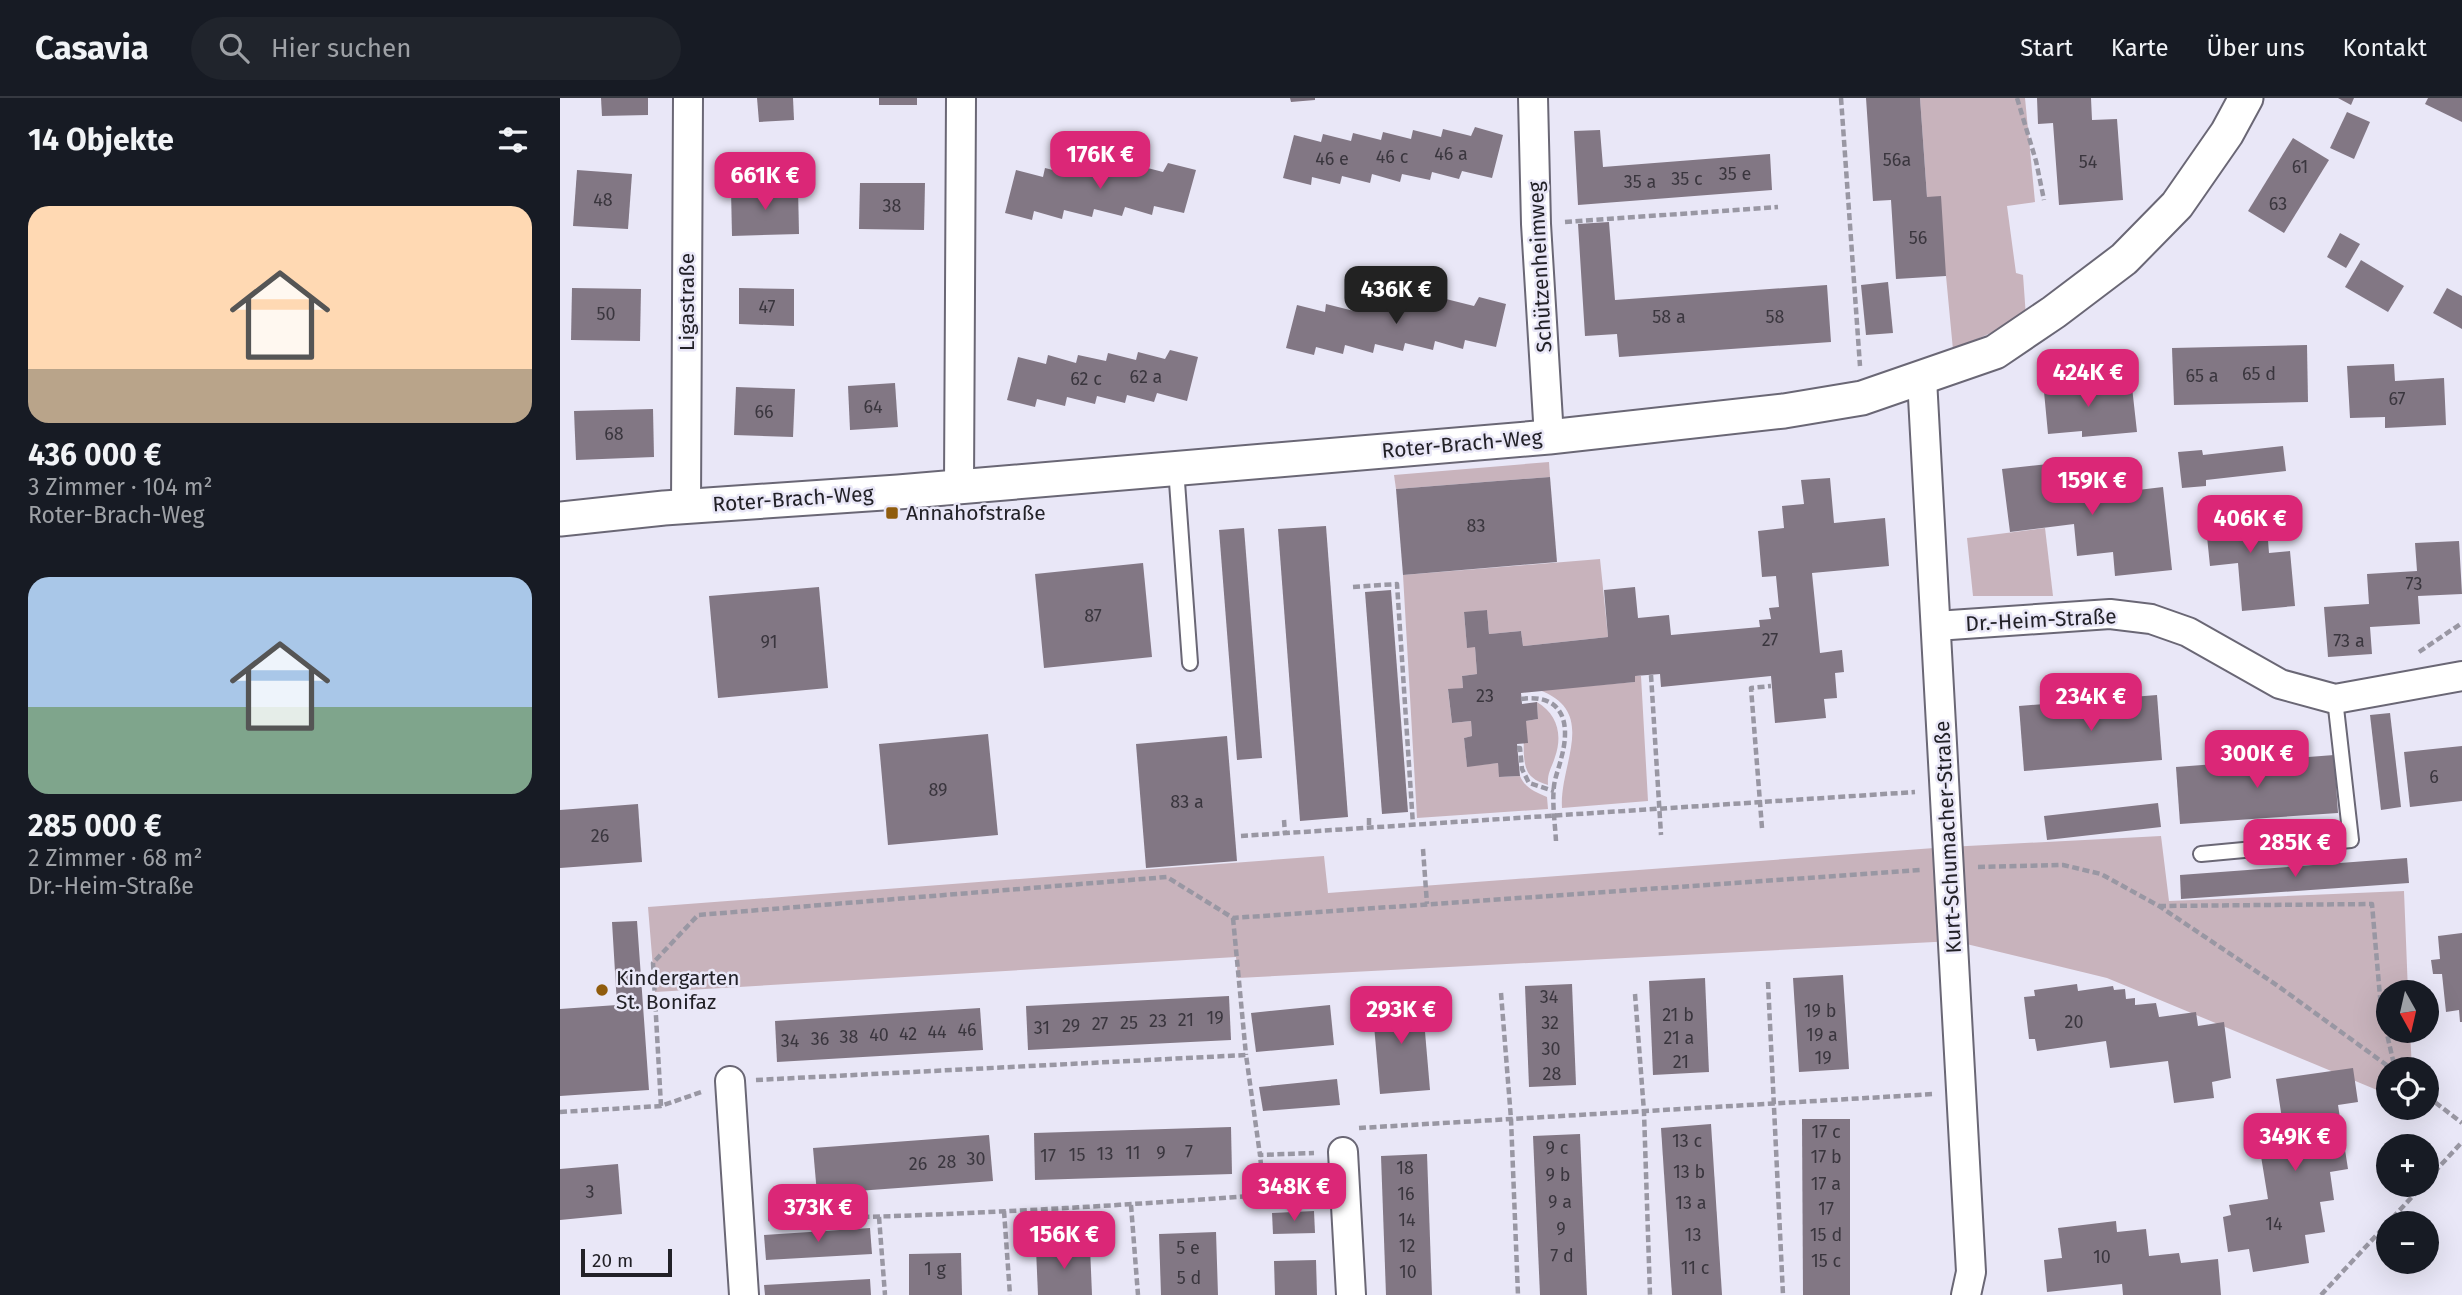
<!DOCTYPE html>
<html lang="de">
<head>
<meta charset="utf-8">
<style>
  :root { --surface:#171b24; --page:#20242c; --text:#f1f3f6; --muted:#9ea1a6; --line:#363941; --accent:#db2777 }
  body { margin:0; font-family:"Fira Sans",sans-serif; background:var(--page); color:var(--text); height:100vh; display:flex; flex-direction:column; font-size:26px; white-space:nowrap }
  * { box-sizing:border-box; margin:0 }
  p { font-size:23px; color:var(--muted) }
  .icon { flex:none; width:38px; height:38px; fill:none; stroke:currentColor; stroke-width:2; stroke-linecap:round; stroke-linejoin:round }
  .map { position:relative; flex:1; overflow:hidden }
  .drawer { display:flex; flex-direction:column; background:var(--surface); width:560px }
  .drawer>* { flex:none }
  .needle { width:46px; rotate:172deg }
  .fabs { position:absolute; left:1816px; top:882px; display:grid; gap:14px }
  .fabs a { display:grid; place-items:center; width:63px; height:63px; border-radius:50%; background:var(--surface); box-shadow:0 7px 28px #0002; font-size:35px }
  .scale { position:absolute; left:21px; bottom:18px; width:91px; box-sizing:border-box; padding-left:7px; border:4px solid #222127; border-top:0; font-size:19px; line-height:24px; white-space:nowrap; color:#222127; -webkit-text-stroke:5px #e9e7f7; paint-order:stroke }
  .price { position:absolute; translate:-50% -60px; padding:0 16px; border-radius:14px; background:var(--accent); color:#fff; font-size:23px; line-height:46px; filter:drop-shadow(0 2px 4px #0008) }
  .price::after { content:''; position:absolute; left:50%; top:42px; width:21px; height:16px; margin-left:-10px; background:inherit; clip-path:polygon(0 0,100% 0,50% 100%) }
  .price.active { background:#222; color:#fff }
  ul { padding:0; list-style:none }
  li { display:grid; align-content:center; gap:14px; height:371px; padding:0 28px }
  li span { display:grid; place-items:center; height:217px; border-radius:21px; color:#555 }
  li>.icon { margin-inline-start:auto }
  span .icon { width:126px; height:126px; fill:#fffc; stroke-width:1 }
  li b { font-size:30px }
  h2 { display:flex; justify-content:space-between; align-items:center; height:84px; padding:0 28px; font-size:30px }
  header { display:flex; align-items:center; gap:42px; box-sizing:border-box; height:98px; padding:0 35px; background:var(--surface); border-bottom:2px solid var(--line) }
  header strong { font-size:33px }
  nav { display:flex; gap:38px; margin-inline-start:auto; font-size:24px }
  .search { width:490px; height:63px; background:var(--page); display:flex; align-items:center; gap:18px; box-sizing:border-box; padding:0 24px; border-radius:38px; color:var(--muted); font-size:26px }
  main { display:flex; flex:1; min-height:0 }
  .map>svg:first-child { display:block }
</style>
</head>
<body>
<header>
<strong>Casavia</strong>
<div class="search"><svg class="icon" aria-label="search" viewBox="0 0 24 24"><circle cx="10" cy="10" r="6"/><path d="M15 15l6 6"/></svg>Hier suchen</div>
<nav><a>Start</a><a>Karte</a><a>Über uns</a><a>Kontakt</a></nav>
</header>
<main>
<section class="drawer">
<h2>14 Objekte<svg class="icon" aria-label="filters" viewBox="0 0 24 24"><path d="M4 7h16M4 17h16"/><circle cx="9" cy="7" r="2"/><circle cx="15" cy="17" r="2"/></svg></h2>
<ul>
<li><span style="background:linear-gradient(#ffd9b3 75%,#b9a48a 0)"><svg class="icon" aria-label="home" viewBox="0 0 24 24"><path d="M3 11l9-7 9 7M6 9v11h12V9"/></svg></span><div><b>436 000 €</b><p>3 Zimmer · 104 m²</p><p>Roter-Brach-Weg</p></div></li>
<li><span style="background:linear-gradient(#a9c7e8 60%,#7fa58c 0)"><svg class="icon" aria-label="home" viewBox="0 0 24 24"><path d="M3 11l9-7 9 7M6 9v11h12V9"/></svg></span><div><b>285 000 €</b><p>2 Zimmer · 68 m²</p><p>Dr.-Heim-Straße</p></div></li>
</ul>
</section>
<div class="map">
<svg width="1902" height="1197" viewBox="0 0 1902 1197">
  <rect width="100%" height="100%" fill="#e9e7f7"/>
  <g fill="#c8b3bc">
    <path d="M1360 0H1465L1475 104 1447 108 1456 175 1463 177 1466 219 1393 252 1386 178 1367 99Z"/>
    <path d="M989 364 990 379 836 391 834 377Z"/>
    <path d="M1485 430 1493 498H1413L1407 440Z"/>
    <path d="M1040 461 1048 539 963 548 961 533 929 536 927 512 904 515 907 549H915L917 576 902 578 903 590 888 592 892 625 911 623 912 638 904 640 907 668 938 665 940 679 960 678C965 690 975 694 987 699L988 711 857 720 843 477Z"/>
    <path d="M1075 578H1081L1088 703 1002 710C999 666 1039 614 979 592L1075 584Z"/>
    <path d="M977 604C997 616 1003 636 995 659 992 669 987 675 988 687 982 685 976 683 972 679 960 670 964 637 966 623L978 621Z"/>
    <path d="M1601 738 1609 803 1844 793 1848 894H1829V933H1850L1852 971H1829V986L1817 992 1547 880 1394 843 678 880 676 859 95 894 88 809 764 758 768 795 1388 749Z"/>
  </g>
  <g fill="#827784">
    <path d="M41 0H88V17L42 18Z"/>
    <path d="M197 0H233L234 22 199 24Z"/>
    <rect x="319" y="0" width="38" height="7"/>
    <path d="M730 0H755V2L731 4Z"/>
    <path d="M1306 0H1360L1367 99 1381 98 1386 178 1336 181 1331 102 1313 103Z"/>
    <path d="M1477 0H1531L1532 22 1557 21 1563 102 1499 107 1493 25 1478 26Z"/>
    <path d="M1778 0H1794L1791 7Z"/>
    <path d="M1868 0H1902V24L1865 6Z"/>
    <path d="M1787 14 1810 24 1794 61 1770 50Z"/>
    <path d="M915 29 943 37 932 80 902 73 899 81 872 74 870 82 842 76 840 84 812 76 810 85 782 78 780 86 752 79 751 87 723 80 734 37 761 44 763 36 791 43 793 35 821 42 823 34 851 41 853 32 881 39 883 31 911 38Z"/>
    <path d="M1040 32 1043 69 1210 56 1212 92 1018 107 1014 33Z"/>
    <path d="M1733 40 1769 62 1724 135 1688 113Z"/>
    <path d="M608 65 636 72 624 115 594 108 592 117 565 109 562 118 534 111 532 119 504 112 502 121 474 113 472 122 445 115 456 72 483 79 485 70 513 77 516 69 543 76 545 68 573 75 576 67 603 74Z"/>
    <path d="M17 72 72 76 68 131 13 128Z"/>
    <path d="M300 85H365L364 132 299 131Z"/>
    <path d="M238 89 239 136 172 138 171 92Z"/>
    <path d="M1049 124 1055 202 1267 187 1271 244 1059 259 1057 236 1025 238 1018 126Z"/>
    <path d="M1780 135 1800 146 1786 170 1767 159Z"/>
    <path d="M1801 162 1844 188 1828 214 1785 189Z"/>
    <path d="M1328 184 1333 235 1306 237 1301 187Z"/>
    <path d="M12 190 81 191 80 243 11 242Z"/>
    <path d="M179 190 234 191V228L179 226Z"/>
    <path d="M1887 190 1902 198V231L1873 215Z"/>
    <path d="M919 199 946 206 936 249 905 242 903 251 875 243 873 252 845 245 843 253 815 246 813 255 785 247 783 256 756 249 754 257 726 250 737 207 765 214 766 206 794 213 796 204 824 211 827 203 854 210 856 202 884 209 886 201 914 208Z"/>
    <path d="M1747 247 1748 304 1614 307 1612 250Z"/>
    <path d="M610 252 638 259 627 303 597 295 594 304 567 297 565 305 537 298 535 306 507 299 505 308 477 301 475 309 447 302 458 259 486 266 488 257 516 265 518 257 546 263 548 255 576 262 578 254 605 261Z"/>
    <path d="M1834 266 1835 283 1884 280 1886 327 1825 330V319L1790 320 1787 268Z"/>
    <path d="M1527 279 1529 293 1572 289 1577 334 1522 339V333L1488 336 1483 283Z"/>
    <path d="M335 285 338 329 290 332 288 288Z"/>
    <path d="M176 289 235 291 233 339 174 337Z"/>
    <path d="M93 311 94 359 16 362 14 313Z"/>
    <path d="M1723 348 1726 373 1646 382V388L1622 390 1618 354 1642 352 1643 357Z"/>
    <path d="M1507 364 1511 400 1603 389 1612 472 1555 478 1553 454 1517 458 1514 426 1450 434 1442 371Z"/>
    <path d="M990 379 997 464 843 477 836 391Z"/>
    <path d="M1270 380 1274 425 1325 420 1329 468 1252 475 1260 555 1282 552 1284 574 1275 575 1277 600 1264 601 1266 620 1215 625 1211 578 1101 589 1100 576 1075 578V584L961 595 962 606 977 604 978 621 966 623 968 645 957 646 960 678 939 679 938 665 907 669 904 640 912 638 911 623 892 625 888 591 903 590 902 578 917 576 915 549 907 550 904 514 927 512 929 536 961 533 963 548 1048 539 1044 492 1075 489 1078 520 1109 517 1111 537 1200 529 1199 522 1211 521 1209 510 1219 509 1216 478 1202 479 1198 433 1224 430 1222 408 1244 406 1241 382Z"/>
    <path d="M1705 403 1709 455 1730 453 1735 508 1682 513 1678 465 1650 468 1644 409Z"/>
    <path d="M766 428 788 719 740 723 718 431Z"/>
    <path d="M684 430 702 660 677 662 659 432Z"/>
    <path d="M1899 443 1902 496 1858 498 1860 526 1810 529 1812 556 1768 559 1764 509 1809 506 1807 476 1857 473 1855 445Z"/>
    <path d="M583 465 592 559 484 570 475 476Z"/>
    <path d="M259 489 268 590 158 600 149 498Z"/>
    <path d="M831 492 848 714 822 716 805 494Z"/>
    <path d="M1597 597 1602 662 1464 673 1459 608Z"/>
    <path d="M1830 615 1841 709 1821 712 1810 617Z"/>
    <path d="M428 636 438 737 328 747 319 646Z"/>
    <path d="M667 638 677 763 586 770 576 646Z"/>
    <path d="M1902 648V703L1850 709 1844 654Z"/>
    <path d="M1774 657 1778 715 1620 726 1616 669Z"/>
    <path d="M1598 705 1601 729 1487 742 1484 718Z"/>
    <path d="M78 706 82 764 0 770V712Z"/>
    <path d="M1847 760 1849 785 1621 801 1620 777Z"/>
    <path d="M77 823 89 992 0 998V911L57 907 52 824Z"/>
    <path d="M1902 835V924H1900L1899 912 1886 914 1882 876H1873L1871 862 1880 861 1878 838Z"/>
    <path d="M1283 877 1289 971 1239 974 1233 880Z"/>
    <path d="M1145 880 1149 974 1093 977 1089 883Z"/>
    <path d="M1012 886 1016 987 969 989 965 888Z"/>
    <path d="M1517 886 1518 893 1553 888 1554 892 1565 891 1566 901 1575 900V907L1596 905 1599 919 1636 914 1638 928 1664 924 1671 980 1652 984 1654 1000 1614 1005 1608 963 1550 970 1546 943 1477 953 1475 941H1469L1464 899 1475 898 1474 892Z"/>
    <path d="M669 898 671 942 468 952 466 908Z"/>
    <path d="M862 899 870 992 820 996 812 904Z"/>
    <path d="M770 907 774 947 696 954 691 915Z"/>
    <path d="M420 910 423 952 217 964 215 923Z"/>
    <path d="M1793 970 1798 1004 1778 1007 1788 1071 1770 1074 1774 1102 1760 1104 1765 1134 1745 1137 1749 1165 1693 1174 1689 1151 1668 1154 1663 1119 1671 1117 1669 1107 1708 1101 1699 1046 1733 1041 1729 1019 1722 1021 1716 981Z"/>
    <path d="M777 981 780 1007 703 1013 699 989Z"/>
    <path d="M1242 1021H1290V1197H1243Z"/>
    <path d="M1151 1026 1162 1197H1112L1101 1030Z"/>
    <path d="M671 1029 672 1076 475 1082 474 1035Z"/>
    <path d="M1020 1036 1027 1197H980L973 1038Z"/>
    <path d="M429 1037 433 1083 257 1096 253 1050Z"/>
    <path d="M867 1056 872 1197H826L821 1058Z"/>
    <path d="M58 1066 62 1116 0 1122V1071Z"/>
    <path d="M754 1113 755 1135 713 1136 712 1115Z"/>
    <path d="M1556 1123 1557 1134 1586 1131 1589 1158 1619 1155 1621 1165 1658 1161 1661 1197H1563L1562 1186 1487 1194 1484 1162 1502 1160 1498 1130Z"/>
    <path d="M310 1130 312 1156 206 1162 204 1137Z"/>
    <path d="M656 1134 658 1197H601L599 1136Z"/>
    <path d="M530 1149 532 1197H478L476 1151Z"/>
    <path d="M401 1155 402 1197H349V1156Z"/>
    <path d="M756 1162 757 1197H715L714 1163Z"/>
    <path d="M310 1181 311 1197H205L204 1187Z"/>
  </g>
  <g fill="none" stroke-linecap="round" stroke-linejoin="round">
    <defs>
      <g id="service">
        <path d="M616 370 630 565"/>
        <path d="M1641 756 1791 742 1775 601"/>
      </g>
      <g id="minor">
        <path d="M973 0 976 126 989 339"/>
        <path d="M1362 281 1411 1174 1406 1197"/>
        <path d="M399 388 401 0"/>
        <path d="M126 409 128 0"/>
        <path d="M1376 528 1550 516 1591 521 1628 534 1720 586 1775 601 1902 578"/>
        <path d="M170 983 184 1197"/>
        <path d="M783 1054 791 1197"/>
      </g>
      <path id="tertiary" d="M0 421 104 410 338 394 989 339 1224 313 1302 300 1435 254 1494 214 1564 161 1617 107 1667 35 1686 0"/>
    </defs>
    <use href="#service" stroke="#6a6775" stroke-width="18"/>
    <use href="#minor" stroke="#6a6775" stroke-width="32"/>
    <use href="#tertiary" stroke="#6a6775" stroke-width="37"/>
    <g stroke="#9997a3" stroke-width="4.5" stroke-dasharray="7 3.5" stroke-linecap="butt">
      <path d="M1281 0 1300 268"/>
      <path d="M1457 0 1476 63 1484 102"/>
      <path d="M1005 124 1218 109"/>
      <path d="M793 489 837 486 853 727"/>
      <path d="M1859 554 1902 525"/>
      <path d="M1091 577 1101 737"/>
      <path d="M961 601C1004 595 1011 626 1001 661 999 670 995 679 994 688 992 706 995 725 996 743"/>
      <path d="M957 650H960L962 671 969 685 994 693"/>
      <path d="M809 720V730"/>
      <path d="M724 722 725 736"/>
      <path d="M1202 730 1191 590 1211 588"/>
      <path d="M681 738 1355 694"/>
      <path d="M863 751 867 806"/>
      <path d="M1418 769 1503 767 1541 776 1599 808 1718 888 1832 971"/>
      <path d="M1599 808 1812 806 1821 910 1835 971"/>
      <path d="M673 820 686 957"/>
      <path d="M1208 884 1223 1197"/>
      <path d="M941 895 951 1021 958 1197"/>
      <path d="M1075 896 1084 1014 1090 1197"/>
      <path d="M196 982 686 957 700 1057 754 1055"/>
      <path d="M1867 998 1902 1025"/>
      <path d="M101 1008 93 865 138 817 607 779 673 820 1361 772"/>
      <path d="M0 1014 101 1008 144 993"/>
      <path d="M799 1030 1374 996"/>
      <path d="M1867 1082 1902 1044"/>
      <path d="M571 1107 578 1197"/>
      <path d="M444 1113 450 1197"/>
      <path d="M319 1119 325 1197"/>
      <path d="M208 1121C373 1119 539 1109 704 1097L700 1057"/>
      <path d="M1761 1197 1863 1087"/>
    </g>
    <use href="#service" stroke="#fff" stroke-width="14"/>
    <use href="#minor" stroke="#fff" stroke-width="28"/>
    <use href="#tertiary" stroke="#fff" stroke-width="33"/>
  </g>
  <g fill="#905c0c" stroke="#e9e7f7" stroke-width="2.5">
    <rect x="325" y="408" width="14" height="14" rx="3.5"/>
    <circle cx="42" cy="892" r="7"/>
  </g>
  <g text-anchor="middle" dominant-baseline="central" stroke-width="5" stroke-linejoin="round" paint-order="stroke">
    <g font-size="18" fill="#3a363e">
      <text x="891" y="56">46 a</text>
      <text x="832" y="59">46 c</text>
      <text x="772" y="61">46 e</text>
      <text x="1337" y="62">56a</text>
      <text x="1528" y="64">54</text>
      <text x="1740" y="69">61</text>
      <text x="1175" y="76">35 e</text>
      <text x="1127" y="81">35 c</text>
      <text x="1080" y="84">35 a</text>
      <text x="43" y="102">48</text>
      <text x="1718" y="106">63</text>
      <text x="332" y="108">38</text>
      <text x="1358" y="140">56</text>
      <text x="207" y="209">47</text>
      <text x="46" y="216">50</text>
      <text x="1109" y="219">58 a</text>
      <text x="1215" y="219">58</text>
      <text x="1699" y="276">65 d</text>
      <text x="1642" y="278">65 a</text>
      <text x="586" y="279">62 a</text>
      <text x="526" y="281">62 c</text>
      <text x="1837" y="301">67</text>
      <text x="313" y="309">64</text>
      <text x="204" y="314">66</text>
      <text x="54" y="336">68</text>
      <text x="916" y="428">83</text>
      <text x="1854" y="486">73</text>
      <text x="533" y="518">87</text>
      <text x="1210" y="542">27</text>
      <text x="1789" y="543">73 a</text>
      <text x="209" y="544">91</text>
      <text x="925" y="598">23</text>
      <text x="1874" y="679">6</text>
      <text x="378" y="692">89</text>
      <text x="627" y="704">83 a</text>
      <text x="40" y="738">26</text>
      <text x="989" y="899">34</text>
      <text x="1260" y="913">19 b</text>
      <text x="1118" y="917">21 b</text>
      <text x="655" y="920">19</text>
      <text x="626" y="922">21</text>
      <text x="598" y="923">23</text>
      <text x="1514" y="924">20</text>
      <text x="569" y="925">25</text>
      <text x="990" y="925">32</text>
      <text x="540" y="926">27</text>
      <text x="511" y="928">29</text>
      <text x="482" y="930">31</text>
      <text x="407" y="932">46</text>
      <text x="377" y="934">44</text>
      <text x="348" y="936">42</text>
      <text x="319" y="937">40</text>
      <text x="1262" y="937">19 a</text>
      <text x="289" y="939">38</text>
      <text x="1119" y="940">21 a</text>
      <text x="260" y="941">36</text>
      <text x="230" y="943">34</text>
      <text x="991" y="951">30</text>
      <text x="1263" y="960">19</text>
      <text x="1121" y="964">21</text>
      <text x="992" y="976">28</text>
      <text x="1266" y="1034">17 c</text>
      <text x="1127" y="1043">13 c</text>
      <text x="997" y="1050">9 c</text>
      <text x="629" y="1054">7</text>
      <text x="573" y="1055">11</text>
      <text x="601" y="1055">9</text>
      <text x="545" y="1056">13</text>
      <text x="517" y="1057">15</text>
      <text x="488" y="1058">17</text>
      <text x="1266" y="1059">17 b</text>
      <text x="416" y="1061">30</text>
      <text x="387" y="1064">28</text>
      <text x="358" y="1066">26</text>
      <text x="845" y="1070">18</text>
      <text x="1129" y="1074">13 b</text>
      <text x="998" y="1077">9 b</text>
      <text x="1266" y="1086">17 a</text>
      <text x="30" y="1094">3</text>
      <text x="846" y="1096">16</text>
      <text x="1000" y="1104">9 a</text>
      <text x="1131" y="1105">13 a</text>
      <text x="1266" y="1111">17</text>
      <text x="847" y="1122">14</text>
      <text x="1714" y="1126">14</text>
      <text x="1001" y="1131">9</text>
      <text x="1133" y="1137">13</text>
      <text x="1266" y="1137">15 d</text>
      <text x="847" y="1148">12</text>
      <text x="628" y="1150">5 e</text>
      <text x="1002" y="1158">7 d</text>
      <text x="1542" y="1159">10</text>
      <text x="1266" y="1163">15 c</text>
      <text x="1135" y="1170">11 c</text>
      <text x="375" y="1171">1 g</text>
      <text x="848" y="1174">10</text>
      <text x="629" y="1180">5 d</text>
    </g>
    <g font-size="21" fill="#222127" stroke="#e9e7f7">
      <text transform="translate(980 169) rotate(-93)">Schützenheimweg</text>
      <text transform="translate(127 204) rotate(-90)">Ligastraße</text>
      <text transform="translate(902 346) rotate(-5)">Roter-Brach-Weg</text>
      <text transform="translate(233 401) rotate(-4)">Roter-Brach-Weg</text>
      <text transform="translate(1481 522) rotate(-3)">Dr.-Heim-Straße</text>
      <text transform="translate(1388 739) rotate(-93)">Kurt-Schumacher-Straße</text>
    </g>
    <g font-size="21" fill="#222127" stroke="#e9e7f7" text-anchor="start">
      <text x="346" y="415">Annahofstraße</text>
      <text x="56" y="880">Kindergarten<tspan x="56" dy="24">St. Bonifaz</tspan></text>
    </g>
  </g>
</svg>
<div class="fabs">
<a><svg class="needle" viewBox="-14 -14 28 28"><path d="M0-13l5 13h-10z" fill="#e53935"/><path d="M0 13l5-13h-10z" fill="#9ea1a6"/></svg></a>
<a><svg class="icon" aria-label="locate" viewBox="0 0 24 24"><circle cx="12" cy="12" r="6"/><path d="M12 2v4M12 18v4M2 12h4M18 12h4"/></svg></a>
<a>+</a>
<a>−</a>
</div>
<div class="scale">20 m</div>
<b class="price" style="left:540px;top:93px">176K €</b>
<b class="price" style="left:205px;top:114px">661K €</b>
<b class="price active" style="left:836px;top:228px">436K €</b>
<b class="price" style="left:1528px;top:311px">424K €</b>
<b class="price" style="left:1532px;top:419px">159K €</b>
<b class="price" style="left:1690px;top:457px">406K €</b>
<b class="price" style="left:1531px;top:635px">234K €</b>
<b class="price" style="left:1697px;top:692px">300K €</b>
<b class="price" style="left:1735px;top:781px">285K €</b>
<b class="price" style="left:841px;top:948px">293K €</b>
<b class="price" style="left:1735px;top:1075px">349K €</b>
<b class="price" style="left:734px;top:1125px">348K €</b>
<b class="price" style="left:258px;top:1146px">373K €</b>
<b class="price" style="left:504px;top:1173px">156K €</b>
</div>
</main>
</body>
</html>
